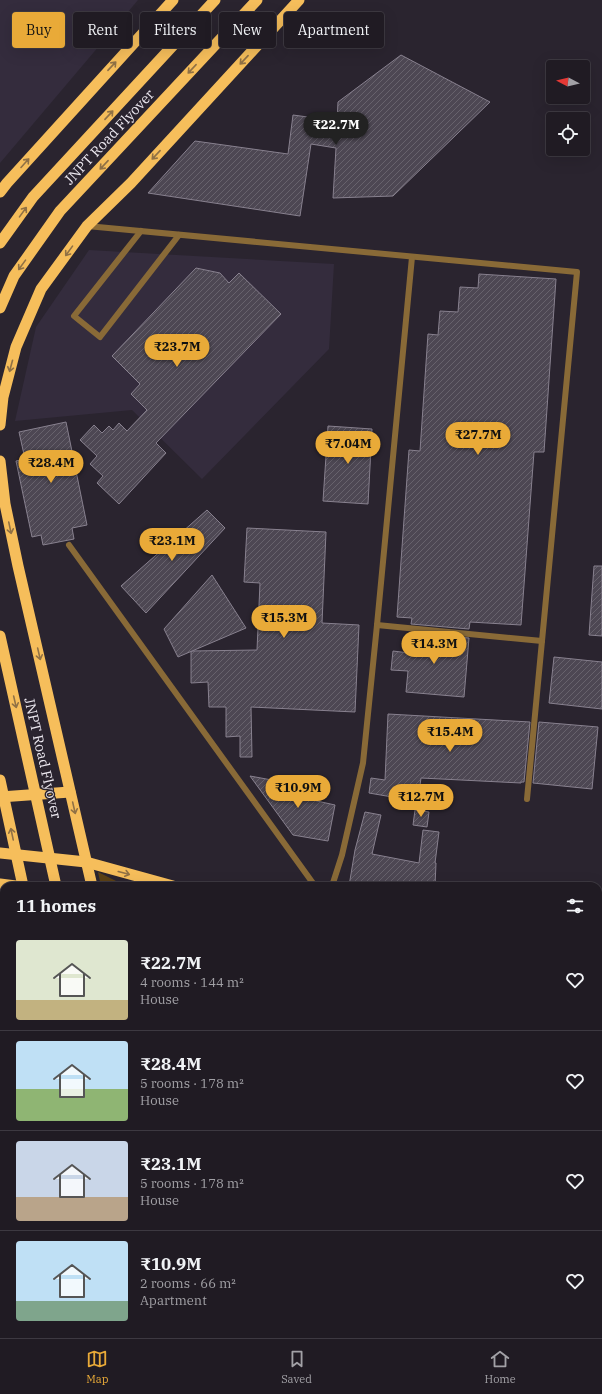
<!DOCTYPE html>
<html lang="en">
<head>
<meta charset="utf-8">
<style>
  :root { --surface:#201b23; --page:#28242b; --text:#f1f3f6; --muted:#a2a1a6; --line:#3d3941; --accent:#e9aa38 }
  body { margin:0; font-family:"IBM Plex Serif",serif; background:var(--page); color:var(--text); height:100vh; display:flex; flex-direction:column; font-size:15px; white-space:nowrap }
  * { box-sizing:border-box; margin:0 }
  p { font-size:13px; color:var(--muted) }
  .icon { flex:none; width:22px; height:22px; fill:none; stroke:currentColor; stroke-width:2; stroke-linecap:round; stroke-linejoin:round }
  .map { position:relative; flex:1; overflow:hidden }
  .side { position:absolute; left:0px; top:882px; width:602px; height:456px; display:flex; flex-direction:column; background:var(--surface); border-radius:12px 12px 0 0; box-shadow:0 4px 16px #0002,0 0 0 1px var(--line) }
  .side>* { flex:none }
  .hud { position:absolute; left:12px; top:12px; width:400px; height:36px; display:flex; gap:8px }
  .needle { width:26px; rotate:277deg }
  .fabs { position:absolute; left:546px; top:60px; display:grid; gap:8px }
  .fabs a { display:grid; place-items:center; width:44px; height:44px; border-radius:4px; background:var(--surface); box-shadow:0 4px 16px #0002,0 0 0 1px var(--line); font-size:20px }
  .price { position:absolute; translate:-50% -34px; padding:0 9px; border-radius:14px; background:var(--accent); color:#111; font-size:13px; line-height:26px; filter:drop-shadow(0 1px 2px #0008) }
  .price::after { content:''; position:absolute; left:50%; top:24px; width:12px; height:9px; margin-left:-6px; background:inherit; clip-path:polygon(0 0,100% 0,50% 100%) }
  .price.on { background:#222; color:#fff }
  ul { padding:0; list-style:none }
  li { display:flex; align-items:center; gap:12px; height:100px; padding:0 16px }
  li+li { border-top:1px solid var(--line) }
  li span { display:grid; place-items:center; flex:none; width:112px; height:80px; border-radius:4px; color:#555 }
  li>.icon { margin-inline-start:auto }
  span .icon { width:48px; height:48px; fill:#fffc; stroke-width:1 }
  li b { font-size:17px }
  h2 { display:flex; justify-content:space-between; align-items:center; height:48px; padding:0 16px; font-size:17px }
  .tag { padding:0 14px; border-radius:4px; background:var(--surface); box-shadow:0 4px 16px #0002,0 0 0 1px var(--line); font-size:14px; line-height:36px }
  .tag.on { background:var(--accent); color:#111 }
  .dock { display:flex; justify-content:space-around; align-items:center; height:56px; border-top:1px solid var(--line); background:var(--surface); font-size:11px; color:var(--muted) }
  .dock a { display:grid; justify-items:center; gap:2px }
  .dock .on { color:var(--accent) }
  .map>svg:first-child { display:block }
</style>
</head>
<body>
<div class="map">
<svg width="602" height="1338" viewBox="0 0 602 1338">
  <defs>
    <pattern id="grass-tufts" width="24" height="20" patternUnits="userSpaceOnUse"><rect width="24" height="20" fill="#5b4115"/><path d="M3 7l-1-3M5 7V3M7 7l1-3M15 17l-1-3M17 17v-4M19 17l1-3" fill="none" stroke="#735c37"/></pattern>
    <pattern id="building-hatch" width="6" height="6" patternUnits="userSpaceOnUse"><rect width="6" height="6" fill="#4d4753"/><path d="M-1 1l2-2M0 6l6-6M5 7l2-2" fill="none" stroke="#67626c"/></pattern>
  </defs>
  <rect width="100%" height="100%" fill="#2a242f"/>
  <g fill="#342c3d">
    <path d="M0 0H138L0 163Z"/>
    <path d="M89 250 334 264 329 349 202 479 132 410 15 421 36 327Z"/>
  </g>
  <path fill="url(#grass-tufts)" d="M98 872 126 886H101Z"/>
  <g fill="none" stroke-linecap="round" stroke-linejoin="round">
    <path stroke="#664085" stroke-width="23" d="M598 1289 602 1296"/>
  </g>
  <g fill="url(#building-hatch)" stroke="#88818f">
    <path d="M401 55 490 102 393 196 333 198 336 148 311 144 300 216 148 193 195 141 288 154 293 115 337 121 338 102Z"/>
    <path d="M196 268 220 273 229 283 239 273 281 314 156 443 166 453 119 504 97 483 103 476 90 464 97 456 80 440 94 425 102 433 109 426 113 430 119 423 127 431 147 410 131 394 140 384 112 356Z"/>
    <path d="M479 274 556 279 544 452H534L521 625 470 622 469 629 411 624 412 618 397 617 409 450 420 451 428 334 438 335 440 311 458 312 460 287 478 288Z"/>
    <path d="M66 422 87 525 72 528 74 539 43 545 41 535 32 537 16 461 25 459 19 432Z"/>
    <path d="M328 426 372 429 368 504 323 501Z"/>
    <path d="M207 510 225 528 146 613 121 586Z"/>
    <path d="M247 528 326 532 322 623 359 625 355 712 251 707 252 757H240V736L226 737V707H209L208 682 191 683V651L257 650 260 583 244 582Z"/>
    <path d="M594 566H602V636L589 635Z"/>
    <path d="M212 575 246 628 178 657 164 629Z"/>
    <path d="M411 633 469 638 464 697 406 692 408 671 391 670 393 651 409 653Z"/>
    <path d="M554 657 602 662V709L549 703Z"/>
    <path d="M388 714 530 722 524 782H521V783L421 778 417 807 397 805 398 798 369 793 371 778 385 780Z"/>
    <path d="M539 722 598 727 592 789 533 783Z"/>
    <path d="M250 776 310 787 308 799 335 805 328 841 293 835Z"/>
    <path d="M415 810 429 812 427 827 413 825Z"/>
    <path d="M365 812 381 815 372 854 419 863 423 830 439 832 435 863H436L435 886H349L355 850Z"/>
  </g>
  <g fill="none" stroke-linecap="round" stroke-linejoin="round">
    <g stroke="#896a37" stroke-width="6">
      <path d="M87 226 577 272 527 799"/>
      <path d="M141 231 74 316 100 337 179 235"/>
      <path d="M69 545 315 886"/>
      <path d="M377 625 542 641"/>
      <path d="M332 886 342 855 363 763 377 625 412 257"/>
      <path d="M0 969 4 970"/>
      <path d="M81 1338 82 1334"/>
    </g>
    <g stroke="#896a37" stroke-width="8">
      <path d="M0 910 4 926"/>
      <path d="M90 1334 91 1338"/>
      <path d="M197 1334V1338"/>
    </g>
    <g stroke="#f6be5b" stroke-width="11">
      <path d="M0 192 7 183 173 0"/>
      <path d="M0 243 33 197 215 0"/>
      <path d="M0 308 14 276 60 211 257 0"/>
      <path d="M0 425 3 397 16 347 41 289 87 226 131 183 299 0"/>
      <path d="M0 461 5 504 18 566 92 886"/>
      <path d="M0 797 70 792"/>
      <path d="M0 853 86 862 173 886"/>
      <path d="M0 884 16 886"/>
      <path d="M598 1030 602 1032"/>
      <path d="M598 1060 602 1061"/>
      <path d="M123 1334V1338"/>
      <path d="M158 1334V1338"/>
    </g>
    <g stroke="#f6be5b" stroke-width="11">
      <path d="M0 636 56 886"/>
      <path d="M0 780 23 886"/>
    </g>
  </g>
  <defs><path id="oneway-shaft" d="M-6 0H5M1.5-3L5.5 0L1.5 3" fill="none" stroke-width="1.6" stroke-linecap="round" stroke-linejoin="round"/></defs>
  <g stroke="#907145">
    <use href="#oneway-shaft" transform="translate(244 60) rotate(133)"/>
    <use href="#oneway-shaft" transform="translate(112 66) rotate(-47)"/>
    <use href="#oneway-shaft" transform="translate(192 69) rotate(133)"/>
    <use href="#oneway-shaft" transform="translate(109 115) rotate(-47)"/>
    <use href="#oneway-shaft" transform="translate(156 155) rotate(133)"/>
    <use href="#oneway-shaft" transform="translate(25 163) rotate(-48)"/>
    <use href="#oneway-shaft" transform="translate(104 165) rotate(133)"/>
    <use href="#oneway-shaft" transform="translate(23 212) rotate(-54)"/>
    <use href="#oneway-shaft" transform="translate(69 251) rotate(126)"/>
    <use href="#oneway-shaft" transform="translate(22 265) rotate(126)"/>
    <use href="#oneway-shaft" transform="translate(11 366) rotate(105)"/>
    <use href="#oneway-shaft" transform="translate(10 528) rotate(78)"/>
    <use href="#oneway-shaft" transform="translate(39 654) rotate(77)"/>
    <use href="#oneway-shaft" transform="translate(15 702) rotate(77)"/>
    <use href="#oneway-shaft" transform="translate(74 808) rotate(77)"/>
    <use href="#oneway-shaft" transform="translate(12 834) rotate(-102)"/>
    <use href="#oneway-shaft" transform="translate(124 873) rotate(15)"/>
  </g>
  <g text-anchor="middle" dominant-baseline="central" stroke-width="3" stroke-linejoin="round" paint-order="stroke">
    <g font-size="14" fill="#ece8f0" stroke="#2a242f">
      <text transform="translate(109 137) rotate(-47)">JNPT Road Flyover</text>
      <text transform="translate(43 758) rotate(77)">JNPT Road Flyover</text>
    </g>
  </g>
</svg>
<div class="fabs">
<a><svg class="needle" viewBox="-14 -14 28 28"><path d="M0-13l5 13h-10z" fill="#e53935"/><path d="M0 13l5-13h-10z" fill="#a2a1a6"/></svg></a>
<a><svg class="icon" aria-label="locate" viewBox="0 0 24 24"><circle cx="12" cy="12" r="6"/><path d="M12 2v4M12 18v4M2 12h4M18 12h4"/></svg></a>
</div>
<b class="price on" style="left:336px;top:146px">₹22.7M</b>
<b class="price" style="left:177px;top:368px">₹23.7M</b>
<b class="price" style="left:478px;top:456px">₹27.7M</b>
<b class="price" style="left:348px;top:465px">₹7.04M</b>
<b class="price" style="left:51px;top:484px">₹28.4M</b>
<b class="price" style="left:172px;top:562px">₹23.1M</b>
<b class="price" style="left:284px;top:639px">₹15.3M</b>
<b class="price" style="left:434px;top:665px">₹14.3M</b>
<b class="price" style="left:450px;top:753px">₹15.4M</b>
<b class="price" style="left:298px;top:809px">₹10.9M</b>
<b class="price" style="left:421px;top:818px">₹12.7M</b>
<div class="hud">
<a class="tag on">Buy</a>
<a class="tag">Rent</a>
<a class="tag">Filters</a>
<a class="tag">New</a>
<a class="tag">Apartment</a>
</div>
<section class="side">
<h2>11 homes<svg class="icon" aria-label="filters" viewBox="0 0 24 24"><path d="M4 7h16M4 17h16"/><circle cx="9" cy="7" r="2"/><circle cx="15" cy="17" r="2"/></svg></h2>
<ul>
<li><span style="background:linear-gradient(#dfe7d0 75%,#c2b280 0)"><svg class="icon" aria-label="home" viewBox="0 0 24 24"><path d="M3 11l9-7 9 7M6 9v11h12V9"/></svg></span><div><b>₹22.7M</b><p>4 rooms · 144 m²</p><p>House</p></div><svg class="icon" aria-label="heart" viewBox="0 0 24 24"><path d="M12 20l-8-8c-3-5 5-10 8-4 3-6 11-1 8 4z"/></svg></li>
<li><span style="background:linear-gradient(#bfe0f5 60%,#8fb573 0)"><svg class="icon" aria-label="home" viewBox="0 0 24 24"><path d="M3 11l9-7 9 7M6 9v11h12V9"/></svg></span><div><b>₹28.4M</b><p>5 rooms · 178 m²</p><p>House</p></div><svg class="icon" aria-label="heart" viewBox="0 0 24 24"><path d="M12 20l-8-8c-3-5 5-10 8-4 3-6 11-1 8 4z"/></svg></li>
<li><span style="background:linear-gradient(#c9d6e8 70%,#b9a48a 0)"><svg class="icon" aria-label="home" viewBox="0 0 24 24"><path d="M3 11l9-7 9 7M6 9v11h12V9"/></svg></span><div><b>₹23.1M</b><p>5 rooms · 178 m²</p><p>House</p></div><svg class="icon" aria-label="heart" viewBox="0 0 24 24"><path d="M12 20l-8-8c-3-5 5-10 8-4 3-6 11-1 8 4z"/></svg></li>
<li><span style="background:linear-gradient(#bfe0f5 75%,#7fa58c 0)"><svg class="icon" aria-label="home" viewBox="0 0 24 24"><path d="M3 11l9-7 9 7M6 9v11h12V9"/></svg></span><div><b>₹10.9M</b><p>2 rooms · 66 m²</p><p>Apartment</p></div><svg class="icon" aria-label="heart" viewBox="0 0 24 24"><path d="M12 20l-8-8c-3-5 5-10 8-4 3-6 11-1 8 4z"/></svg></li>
</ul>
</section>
</div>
<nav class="dock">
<a class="on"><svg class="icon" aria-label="map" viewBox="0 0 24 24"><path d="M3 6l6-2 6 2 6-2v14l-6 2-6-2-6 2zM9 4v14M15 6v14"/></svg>Map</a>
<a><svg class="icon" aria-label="saved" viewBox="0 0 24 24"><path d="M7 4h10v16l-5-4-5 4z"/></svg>Saved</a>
<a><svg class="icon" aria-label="home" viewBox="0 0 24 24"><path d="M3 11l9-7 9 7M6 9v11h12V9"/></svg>Home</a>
</nav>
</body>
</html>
